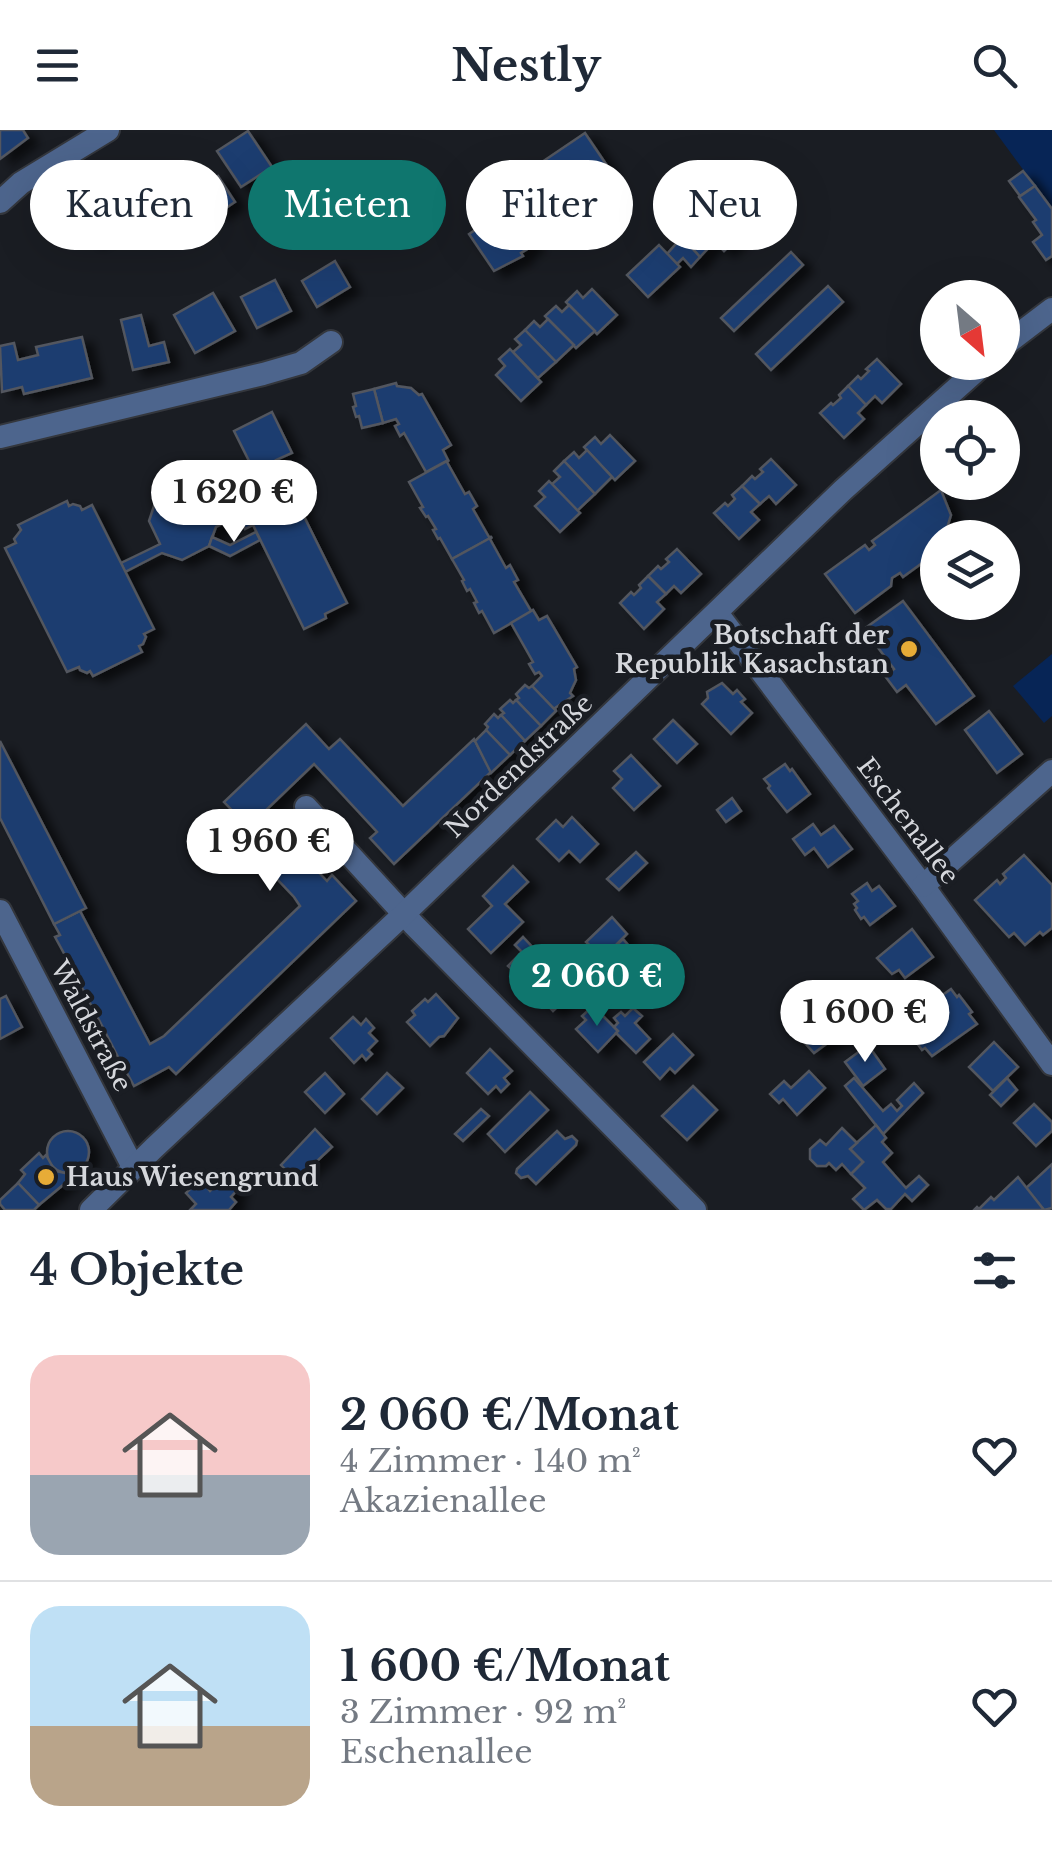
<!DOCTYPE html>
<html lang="de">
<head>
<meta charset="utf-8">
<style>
  :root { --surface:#fff; --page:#f2f2f3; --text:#1f2937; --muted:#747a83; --line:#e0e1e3; --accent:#0f766e }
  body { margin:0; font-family:"Libre Baskerville",serif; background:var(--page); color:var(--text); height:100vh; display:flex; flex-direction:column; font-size:38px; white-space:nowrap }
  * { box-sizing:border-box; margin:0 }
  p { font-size:32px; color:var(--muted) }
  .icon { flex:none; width:55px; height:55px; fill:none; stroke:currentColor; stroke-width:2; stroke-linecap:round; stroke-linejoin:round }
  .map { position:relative; height:1080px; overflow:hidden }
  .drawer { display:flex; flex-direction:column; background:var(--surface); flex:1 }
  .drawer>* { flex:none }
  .hud { position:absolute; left:30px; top:30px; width:992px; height:90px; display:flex; gap:20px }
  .needle { width:65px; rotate:152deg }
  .buttons { position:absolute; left:920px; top:150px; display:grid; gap:20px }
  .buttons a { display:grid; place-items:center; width:100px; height:100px; border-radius:50%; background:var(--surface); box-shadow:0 10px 40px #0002; font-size:50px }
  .price { position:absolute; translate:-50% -85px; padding:0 22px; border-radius:35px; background:#fff; color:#222; font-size:32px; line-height:65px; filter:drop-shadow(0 2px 5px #0008) }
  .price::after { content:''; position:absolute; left:50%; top:60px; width:30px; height:22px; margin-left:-15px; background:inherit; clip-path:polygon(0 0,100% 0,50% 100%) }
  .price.current { background:var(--accent); color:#fff }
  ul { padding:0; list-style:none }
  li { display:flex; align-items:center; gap:30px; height:250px; padding:0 30px }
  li+li { border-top:2px solid var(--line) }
  li span { display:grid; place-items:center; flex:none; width:280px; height:200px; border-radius:30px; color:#555 }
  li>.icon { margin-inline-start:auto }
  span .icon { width:120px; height:120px; fill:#fffc; stroke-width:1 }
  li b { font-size:42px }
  h2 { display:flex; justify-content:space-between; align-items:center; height:120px; padding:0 30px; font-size:42px }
  .tag { padding:0 35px; border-radius:45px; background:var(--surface); box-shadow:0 10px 40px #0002; font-size:35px; line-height:90px }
  .tag.current { background:var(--accent); color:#fff }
  header { display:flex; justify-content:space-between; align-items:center; height:130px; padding:0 30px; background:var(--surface); font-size:45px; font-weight:700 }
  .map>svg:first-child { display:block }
</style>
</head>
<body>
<header><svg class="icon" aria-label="menu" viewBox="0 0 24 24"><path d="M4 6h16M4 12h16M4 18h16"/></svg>Nestly<svg class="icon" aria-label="search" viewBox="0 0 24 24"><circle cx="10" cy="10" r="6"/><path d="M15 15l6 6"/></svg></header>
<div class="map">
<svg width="1052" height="1080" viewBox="0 0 1052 1080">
  <defs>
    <filter id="shadow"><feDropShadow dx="10" dy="6" stdDeviation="5" flood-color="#0009"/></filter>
  </defs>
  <rect width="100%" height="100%" fill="#1a1d23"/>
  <g fill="#072556">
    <path d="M994 0H1052V79Z"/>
    <path d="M1052 524V586L1044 593 1013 556Z"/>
  </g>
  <g fill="#1f3d70" stroke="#52575e" stroke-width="2.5" filter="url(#shadow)">
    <path d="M0 0H23L28 8 0 29Z"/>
    <path d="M248 1 272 37 241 57 217 21Z"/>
    <path d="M585 3 610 40 574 64 578 71 563 82 533 38Z"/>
    <path d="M286 39 297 56 270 72 260 56Z"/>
    <path d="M1023 41 1035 56 1020 66 1009 51Z"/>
    <path d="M218 46 235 72 217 84 200 57Z"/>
    <path d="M167 47 185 78 146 102 127 70Z"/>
    <path d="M1035 56 1052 79V126L1046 130 1033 112 1042 105 1033 92 1036 90 1019 67Z"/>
    <path d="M95 64 115 98 92 111 72 77Z"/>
    <path d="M735 68 756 91 724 121 703 98Z"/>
    <path d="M510 77 534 115 521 123 523 126 494 141 469 104 481 96 479 94Z"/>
    <path d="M691 98 699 106 705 101 715 111 700 127 682 107Z"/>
    <path d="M682 107 700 127 691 137 683 128 677 134 667 124Z"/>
    <path d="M659 115 680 137 648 167 627 145Z"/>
    <path d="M791 122 803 135 734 201 721 188Z"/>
    <path d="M335 131 350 157 317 177 302 151Z"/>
    <path d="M275 150 291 181 257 198 241 167Z"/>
    <path d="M828 156 843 172 771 240 756 224Z"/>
    <path d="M592 159 617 185 597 204 566 172 577 161 583 168Z"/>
    <path d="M213 163 235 201 195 223 174 185Z"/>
    <path d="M569 175 595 201 576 218 545 186 556 176 562 182Z"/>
    <path d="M141 185 149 216 164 212 169 232 133 240 121 190Z"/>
    <path d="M548 189 574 215 556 232 525 200 534 191 540 197Z"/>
    <path d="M525 200 556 232 538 248 513 222 521 215 515 209Z"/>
    <path d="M82 207 92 248 24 264 22 257 2 262 0 216 14 213 18 230 38 225 36 217Z"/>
    <path d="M510 219 541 252 521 271 496 245 505 236 499 229Z"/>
    <path d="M877 229 901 254 882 273 875 266 866 275 848 256 858 246 861 249 869 241 866 239Z"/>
    <path d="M396 253 397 256 411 258 419 265 422 264 451 315 443 320 448 330 426 342 404 303 400 306 395 296 399 294 396 289 383 293 374 259Z"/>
    <path d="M848 256 866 275 858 283 864 289 844 308 820 283 831 273 833 275 841 268 839 265Z"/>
    <path d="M374 259 383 293 362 298 359 286 356 287 353 277 356 276 353 264Z"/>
    <path d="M272 282 292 323 276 330 347 473 325 484 326 488 304 499 253 395 245 399 228 364 258 349 234 301Z"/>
    <path d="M610 305 635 331 615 350 584 317 595 307 601 314Z"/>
    <path d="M587 320 612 347 595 364 564 331 574 322 579 328Z"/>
    <path d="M771 329 796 355 776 374 769 366 760 374 742 356 752 346 755 349 763 342 760 339Z"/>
    <path d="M449 330 447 332 465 364 469 362 477 376 473 379 489 407H492L452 429 440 408 438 409 433 400 436 399 428 386 426 387 420 378 423 377 409 352Z"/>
    <path d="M564 331 595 364 577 381 552 354 560 347 554 341Z"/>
    <path d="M549 351 580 383 560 402 535 376 545 367 539 361Z"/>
    <path d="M742 356 760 374 751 382 759 390 739 409 714 383 725 373 728 376 735 369 732 365Z"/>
    <path d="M177 360 197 367 208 389 218 384 224 393 216 397 209 416 182 430 162 423 125 442 121 433 160 414 149 391 156 370Z"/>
    <path d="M941 360 951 385 944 408H938V419L929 428 903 447 900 443 892 448 891 456 855 483 825 444 865 415 869 420 875 415 872 411Z"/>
    <path d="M67 371 69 376 73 374 80 376 82 380 92 375 154 499 144 504 146 507 143 514 139 516 142 522 93 546 90 541 87 543 80 540 79 537 67 542 5 418 16 413 14 409 21 400 18 395Z"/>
    <path d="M256 402 260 410 230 426 209 416 212 407 230 415Z"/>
    <path d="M492 407 490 409 506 438 510 435 518 450 514 452 531 481 534 480 494 503 482 481 479 483 474 473 477 472 470 459 467 461 462 451 464 450 452 429Z"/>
    <path d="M677 419 701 444 681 463 674 456 666 464 648 446 658 436 661 439 669 432 666 429Z"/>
    <path d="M648 446 666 464 657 472 664 479 644 499 620 473 631 462 634 465 641 458 639 455Z"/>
    <path d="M903 471 974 566 936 594 906 555 897 562 885 546 894 539 864 499Z"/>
    <path d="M533 480 539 490 547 486 577 537 574 539 576 550 570 563 573 566 555 578 556 581 532 556 542 546 539 542 535 544 529 534 533 532 511 493Z"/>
    <path d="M722 553 733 564 737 560 745 569 741 572 752 583 731 604 702 574 708 568 707 562Z"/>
    <path d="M525 555 529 558 532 556 556 581 541 596 516 570 519 568 516 564Z"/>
    <path d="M510 570 513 573 516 570 541 596 525 611 501 585 504 583 500 579Z"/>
    <path d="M989 581 1022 624 997 643 965 600Z"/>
    <path d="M494 584 498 588 501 585 525 611 510 625 486 600 488 597 485 594Z"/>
    <path d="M673 590 697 614 677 633 654 609Z"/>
    <path d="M306 594 329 619 340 609 403 676 474 609 491 642 394 734 370 708 377 702 314 634 262 684 327 751 332 745 356 771 176 944 169 937 134 956 123 936 118 933V927L97 886 92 882V877L71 837 66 834 67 829 55 807 60 805 54 794 80 781 150 914 164 906 300 776 294 767 237 707 248 697 224 672Z"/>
    <path d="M486 600 510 625 491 643 475 611Z"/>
    <path d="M0 611 86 778 54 794 0 688Z"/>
    <path d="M631 625 660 656 634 680 613 658 622 649 614 641Z"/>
    <path d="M785 634 790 641 792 639 810 664 787 682 768 658 770 656 764 649Z"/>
    <path d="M732 668 741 681 726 692 717 680Z"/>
    <path d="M572 687 598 714 580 732 569 721 559 731 537 709 556 690 563 697Z"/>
    <path d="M813 694 821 705 834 696 852 719 828 737 814 718 805 725 793 709Z"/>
    <path d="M636 722 647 733 619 760 607 749Z"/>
    <path d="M1024 725 1052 755V798L1043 805 1040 802 1025 815 1014 803 1009 807 975 770 997 750 1000 754 1006 748 1003 744Z"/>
    <path d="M513 736 528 752 505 774 523 792 491 823 468 799 492 776 483 766Z"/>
    <path d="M867 753 872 761 879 756 895 776 870 795 864 787 861 789 855 780 857 778 854 774 858 771 852 764Z"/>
    <path d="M612 787 627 804 603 828 586 812Z"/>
    <path d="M912 799 933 827 905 848 899 840 892 844 877 828Z"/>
    <path d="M523 807 538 823 517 844 508 836 522 822 515 815Z"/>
    <path d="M623 809 629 816 610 835 603 828Z"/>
    <path d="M561 816 572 828 563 836 559 831 537 853 530 846Z"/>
    <path d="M559 831 581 855 553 881 542 869 547 864 537 853Z"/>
    <path d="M951 859 957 867 959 865 972 882 969 884 977 894 932 926 925 918 922 920 909 902 912 900 906 891Z"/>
    <path d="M436 864 458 888 444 906 439 907 430 916 407 892 415 885 412 881 425 869 428 872Z"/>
    <path d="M6 866 22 897 0 909V869Z"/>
    <path d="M825 866 848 898 814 923 793 900 804 891 800 885Z"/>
    <path d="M593 876 618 901 598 922 576 899 586 890 582 886Z"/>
    <path d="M633 878 642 886 635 893 650 909 636 923 616 903 618 901 614 897 618 893 614 888 621 882 625 886Z"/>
    <path d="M353 887 361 895 366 889 374 898 369 903 377 911 368 920 372 924 366 930 362 925 354 933 331 908Z"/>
    <path d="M673 904 693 925 675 943 670 938 660 949 644 932Z"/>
    <path d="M994 912 1018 937 993 961 969 937Z"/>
    <path d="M868 915 885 939 863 956 845 932Z"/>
    <path d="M490 919 512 941 504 948 509 954 501 962 496 956 488 964 467 943Z"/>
    <path d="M809 941 825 958 797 985 783 969 779 973 770 964 784 951 791 958Z"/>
    <path d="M325 943 344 964 325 983 305 962Z"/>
    <path d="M387 943 403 958 377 984 362 969Z"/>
    <path d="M854 948 883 981 891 974 897 981 902 976 897 970 914 953 923 963 883 1004 845 956Z"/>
    <path d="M1007 948 1017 960 1001 976 990 965Z"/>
    <path d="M693 956 717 980 687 1010 662 986Z"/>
    <path d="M530 962 548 980 505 1022 488 1004Z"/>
    <path d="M1034 974 1052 992V1001L1036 1016 1014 993Z"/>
    <path d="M481 979 489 986 463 1011 455 1004Z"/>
    <path d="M876 995 886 1008 882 1012 892 1023 883 1032 906 1058 919 1046 928 1055 912 1071 905 1064 891 1079H886L877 1070 864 1080 853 1069 865 1058 851 1044 863 1032 850 1019Z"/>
    <path d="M842 998 857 1013 850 1019 863 1032 851 1044 842 1034 836 1040 829 1033 826 1036H817L810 1029V1019L820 1010 826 1015Z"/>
    <path d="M315 999 332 1017 296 1051 281 1035Z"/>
    <circle cx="68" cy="1022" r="21"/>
    <path d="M557 1001 565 1009 572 1006 577 1011 576 1015 536 1054 528 1046 521 1048 516 1043 517 1039Z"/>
    <path d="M39 1023 43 1028 46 1025 55 1041 70 1044 69 1050 39 1075 18 1053 25 1044 21 1040Z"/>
    <path d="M1052 1034V1078L1044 1080 1026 1058Z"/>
    <path d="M227 1045 239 1058 231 1067 236 1072 229 1080H190L196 1074 186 1063 200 1049 210 1061Z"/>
    <path d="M1018 1047 1044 1080H974L977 1077 979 1079 991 1067 994 1070Z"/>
    <path d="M18 1053 39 1075 34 1080H5L0 1074V1070Z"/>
  </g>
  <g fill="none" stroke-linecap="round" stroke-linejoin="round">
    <defs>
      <g id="minor">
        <path d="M0 72 21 53 108 0"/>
        <path d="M1002 217 1052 179"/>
        <path d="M0 307 263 244 301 233 331 212"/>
        <path d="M717 483 923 756 1052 934"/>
        <path d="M306 677 414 795 695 1080"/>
        <path d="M923 756 1052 641"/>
        <path d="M0 781 133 1037"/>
        <path d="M91 1080 154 1018 405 783 843 360 986 232"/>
      </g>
    </defs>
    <use href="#minor" stroke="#34373d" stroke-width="26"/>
    <use href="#minor" stroke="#4d658d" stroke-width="22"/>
  </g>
  <g fill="#e7ac37" stroke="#1a1d23" stroke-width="4">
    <circle cx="909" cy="519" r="10"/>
    <circle cx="46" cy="1047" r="10"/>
  </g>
  <g text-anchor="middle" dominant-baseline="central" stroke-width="9" stroke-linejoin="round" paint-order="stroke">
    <g font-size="25" font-weight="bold" fill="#d5d7dc" stroke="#1a1d23" text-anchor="end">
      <text x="889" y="505">Botschaft der<tspan x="889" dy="29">Republik Kasachstan</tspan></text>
      <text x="66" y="1047" text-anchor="start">Haus Wiesengrund</text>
    </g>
    <g font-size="25" fill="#d5d7dc" stroke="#1a1d23">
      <text transform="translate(519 636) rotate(-44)">Nordendstraße</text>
      <text transform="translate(908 691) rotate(53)">Eschenallee</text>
      <text transform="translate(91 896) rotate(62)">Waldstraße</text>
    </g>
  </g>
</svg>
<div class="buttons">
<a><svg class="needle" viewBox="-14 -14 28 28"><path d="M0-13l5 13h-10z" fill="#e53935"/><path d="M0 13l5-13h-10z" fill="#747a83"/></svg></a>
<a><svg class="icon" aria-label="locate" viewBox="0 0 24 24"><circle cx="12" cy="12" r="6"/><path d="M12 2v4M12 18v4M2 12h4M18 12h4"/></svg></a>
<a><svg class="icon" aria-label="layers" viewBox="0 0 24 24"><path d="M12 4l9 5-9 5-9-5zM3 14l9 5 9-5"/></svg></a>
</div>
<b class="price" style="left:234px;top:415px">1 620 €</b>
<b class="price" style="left:270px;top:764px">1 960 €</b>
<b class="price current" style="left:597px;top:899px">2 060 €</b>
<b class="price" style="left:865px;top:935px">1 600 €</b>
<div class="hud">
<a class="tag">Kaufen</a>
<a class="tag current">Mieten</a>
<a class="tag">Filter</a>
<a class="tag">Neu</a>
</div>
</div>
<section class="drawer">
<h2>4 Objekte<svg class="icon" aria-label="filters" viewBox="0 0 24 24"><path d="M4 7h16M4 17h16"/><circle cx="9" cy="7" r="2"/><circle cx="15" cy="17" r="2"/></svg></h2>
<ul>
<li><span style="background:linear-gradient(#f6c9c9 60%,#9aa5b1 0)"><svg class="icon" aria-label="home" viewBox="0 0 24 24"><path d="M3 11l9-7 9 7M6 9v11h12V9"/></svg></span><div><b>2 060 €/Monat</b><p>4 Zimmer · 140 m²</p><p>Akazienallee</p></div><svg class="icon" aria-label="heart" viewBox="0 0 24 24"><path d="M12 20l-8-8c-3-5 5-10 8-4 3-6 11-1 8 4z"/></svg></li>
<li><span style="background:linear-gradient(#bfe0f5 60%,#b9a48a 0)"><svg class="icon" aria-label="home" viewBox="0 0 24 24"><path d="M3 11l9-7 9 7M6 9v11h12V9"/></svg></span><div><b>1 600 €/Monat</b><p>3 Zimmer · 92 m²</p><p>Eschenallee</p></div><svg class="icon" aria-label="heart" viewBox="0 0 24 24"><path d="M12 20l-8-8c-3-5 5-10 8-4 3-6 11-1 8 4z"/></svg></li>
</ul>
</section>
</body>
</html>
